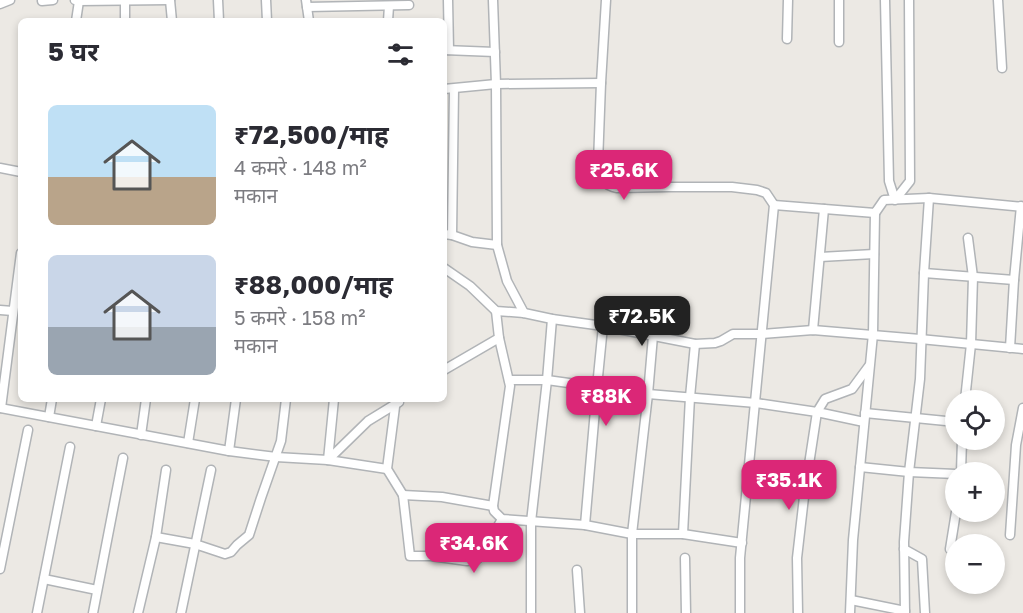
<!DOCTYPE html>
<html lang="hi">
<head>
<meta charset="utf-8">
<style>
  :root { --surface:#fff; --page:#f2f2f3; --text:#2b2b33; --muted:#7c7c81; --accent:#db2777 }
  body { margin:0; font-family:"Golos Text","Noto Sans Devanagari",sans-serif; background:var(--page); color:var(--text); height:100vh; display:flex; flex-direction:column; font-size:22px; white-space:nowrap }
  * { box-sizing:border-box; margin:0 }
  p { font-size:20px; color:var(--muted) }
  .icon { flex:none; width:33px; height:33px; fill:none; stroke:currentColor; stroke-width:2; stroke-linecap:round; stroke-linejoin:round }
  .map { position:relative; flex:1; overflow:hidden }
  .side { position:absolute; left:18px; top:18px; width:429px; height:384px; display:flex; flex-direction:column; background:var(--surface); border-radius:9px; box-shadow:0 3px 9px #0003 }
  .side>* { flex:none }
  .fabs { position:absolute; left:945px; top:390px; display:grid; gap:12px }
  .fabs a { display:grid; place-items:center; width:60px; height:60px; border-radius:50%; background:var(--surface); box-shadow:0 3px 9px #0003; font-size:30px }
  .price { position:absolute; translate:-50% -51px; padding:0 14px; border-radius:12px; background:var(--accent); color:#fff; font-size:20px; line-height:39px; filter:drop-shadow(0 2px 3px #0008) }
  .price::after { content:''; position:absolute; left:50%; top:36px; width:18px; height:14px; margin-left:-9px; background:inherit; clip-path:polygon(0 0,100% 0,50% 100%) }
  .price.active { background:#222; color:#fff }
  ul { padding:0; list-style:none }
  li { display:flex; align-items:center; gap:18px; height:150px; padding:0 30px }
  li span { display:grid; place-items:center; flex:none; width:168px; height:120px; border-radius:9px; color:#555 }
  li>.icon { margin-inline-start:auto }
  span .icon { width:72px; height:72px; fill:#fffc; stroke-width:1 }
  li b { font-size:26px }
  h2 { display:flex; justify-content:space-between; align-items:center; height:72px; padding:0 30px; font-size:26px }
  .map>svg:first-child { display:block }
</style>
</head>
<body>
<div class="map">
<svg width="1023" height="613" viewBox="0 0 1023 613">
  <rect width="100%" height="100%" fill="#ece9e4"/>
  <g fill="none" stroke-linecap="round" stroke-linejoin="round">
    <defs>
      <g id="street">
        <path d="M75 0 79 1 170 0"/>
        <path d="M170 0 172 21"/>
        <path d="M218 0 219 21"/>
        <path d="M266 0 267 21"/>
        <path d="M306 0 309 21"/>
        <path d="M448 0 449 50"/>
        <path d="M493 0 496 84 497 245 507 281 524 313"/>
        <path d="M606 0 601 83 598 163C599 176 604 186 617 188L669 187H732L757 190 766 193 774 205 740 558V613"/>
        <path d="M839 0V42"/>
        <path d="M885 0 889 181 895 200 910 181 909 0"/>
        <path d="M998 0 1002 68"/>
        <path d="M42 1 53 0"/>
        <path d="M125 1V21"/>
        <path d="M0 4 10 0"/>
        <path d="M307 7 409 5"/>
        <path d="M76 21 79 1"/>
        <path d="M388 21 389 6"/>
        <path d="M787 39 788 0"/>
        <path d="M444 50 495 52"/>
        <path d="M444 89 496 84 601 83"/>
        <path d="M0 168 21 172"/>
        <path d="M774 205 875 213 884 200 929 198 1023 207"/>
        <path d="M444 234 452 235 472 242 497 245"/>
        <path d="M452 235 454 89"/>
        <path d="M820 257 874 254"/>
        <path d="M444 268 470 286 496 311 524 313 552 319 603 326 695 344 715 343 721 341 733 334H761L813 330 920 339 1023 349"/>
        <path d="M924 273 1014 280"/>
        <path d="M0 310 13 311"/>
        <path d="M813 330 824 209"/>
        <path d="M499 338 510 386 493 506 494 511 502 519 585 525 632 534H683L742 543"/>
        <path d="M1010 348 1014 280 1021 206"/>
        <path d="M444 370 499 338 496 311"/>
        <path d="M509 380H547L648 394 756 403 817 412 864 422"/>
        <path d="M396 399 387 469 403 495 410 556H431L467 561 476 560 482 555 502 519"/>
        <path d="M965 400 971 344 973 277 968 238"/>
        <path d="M0 408 229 451 276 457 328 460 387 469"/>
        <path d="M1 408 21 253"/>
        <path d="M865 413 956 422"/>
        <path d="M49 417 52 399"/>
        <path d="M96 426 101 399"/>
        <path d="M141 435 146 399"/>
        <path d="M188 443 195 399"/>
        <path d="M229 451 236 399"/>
        <path d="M328 460 368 421 399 402"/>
        <path d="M328 460 334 399"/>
        <path d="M860 467 909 472 956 474"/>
        <path d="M961 472 962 440"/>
        <path d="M403 495 442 497 493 506"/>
        <path d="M585 525 597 387 603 326"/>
        <path d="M683 534 690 397 695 344"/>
        <path d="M1010 535 1016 445 1023 408"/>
        <path d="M156 537 195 544 225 554 231 552 237 545 249 535 261 498 281 441 286 399"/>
        <path d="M904 549 922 559 925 613"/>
        <path d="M950 549 956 512"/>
        <path d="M685 558 686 613"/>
        <path d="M0 569 28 430"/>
        <path d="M577 570 580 613"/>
        <path d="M44 579 97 590"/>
        <path d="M851 600 905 611"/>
        <path d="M37 613 70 447"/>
        <path d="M93 613 123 458"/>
        <path d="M138 613 156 537 166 470"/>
        <path d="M181 613 211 470"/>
        <path d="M531 613V522L547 380 552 319"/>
        <path d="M632 613V534L648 394 653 336"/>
        <path d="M798 613 797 558 804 497 817 412 825 399 852 389 869 366"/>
        <path d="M850 613 853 540 873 334 875 213"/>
        <path d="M905 613 904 542 909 472 920 379 924 273 929 198"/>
      </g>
    </defs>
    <use href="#street" stroke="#b1b4b7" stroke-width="11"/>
    <use href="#street" stroke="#fff" stroke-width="8"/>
  </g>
</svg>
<div class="fabs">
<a><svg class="icon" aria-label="locate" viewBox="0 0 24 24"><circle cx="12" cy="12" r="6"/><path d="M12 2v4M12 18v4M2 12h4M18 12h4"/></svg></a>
<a>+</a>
<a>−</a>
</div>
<b class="price" style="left:624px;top:201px">₹25.6K</b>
<b class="price active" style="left:642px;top:347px">₹72.5K</b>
<b class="price" style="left:606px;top:427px">₹88K</b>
<b class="price" style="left:789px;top:511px">₹35.1K</b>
<b class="price" style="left:474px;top:574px">₹34.6K</b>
<section class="side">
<h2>5 घर<svg class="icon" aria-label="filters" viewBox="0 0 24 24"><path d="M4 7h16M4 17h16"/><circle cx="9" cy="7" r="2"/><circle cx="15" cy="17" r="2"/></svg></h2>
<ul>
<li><span style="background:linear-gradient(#bfe0f5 60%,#b9a48a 0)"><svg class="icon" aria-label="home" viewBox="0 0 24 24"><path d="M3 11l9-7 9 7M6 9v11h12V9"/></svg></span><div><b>₹72,500/माह</b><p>4 कमरे · 148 m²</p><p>मकान</p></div></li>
<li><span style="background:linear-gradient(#c9d6e8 60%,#9aa5b1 0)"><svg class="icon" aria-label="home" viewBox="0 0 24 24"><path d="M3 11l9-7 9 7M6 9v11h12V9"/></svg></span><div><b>₹88,000/माह</b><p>5 कमरे · 158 m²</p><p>मकान</p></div></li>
</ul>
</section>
</div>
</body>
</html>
